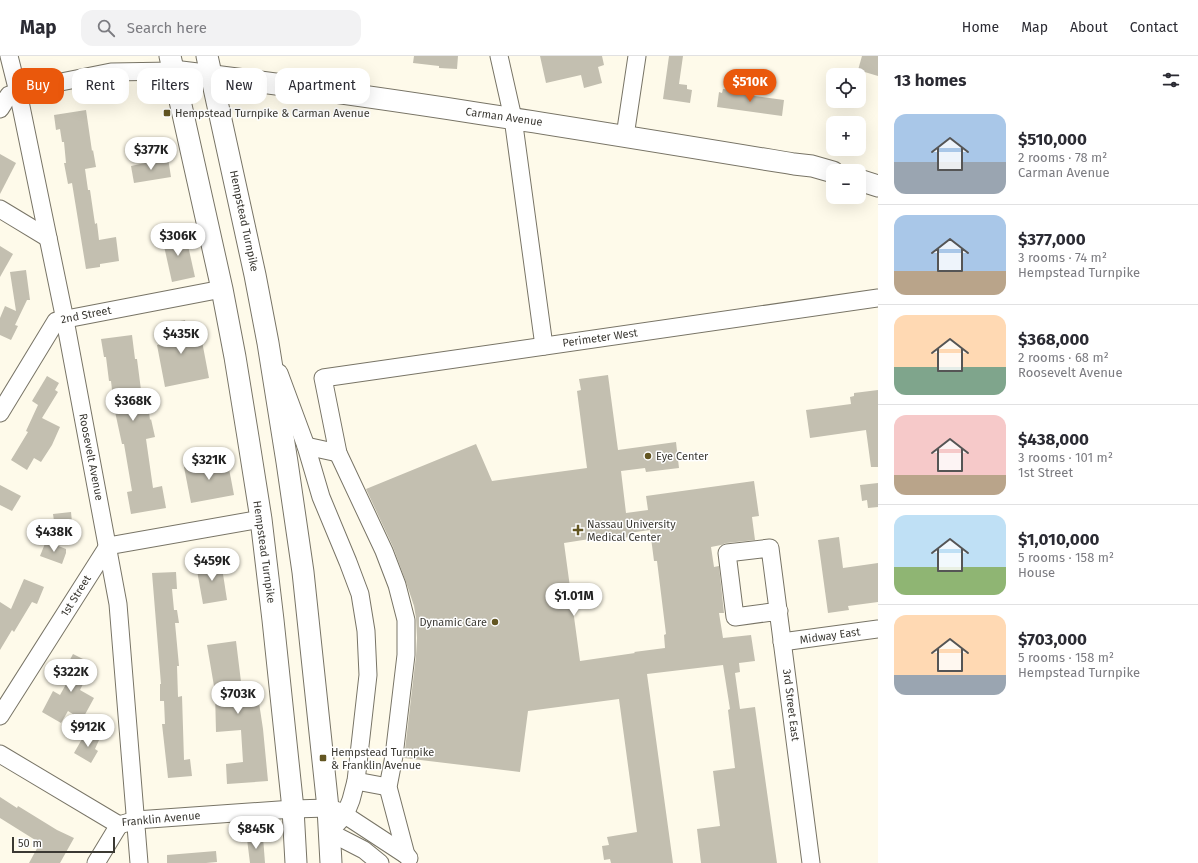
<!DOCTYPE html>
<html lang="en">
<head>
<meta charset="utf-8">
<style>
  :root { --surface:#fff; --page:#f2f2f3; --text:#2b2b33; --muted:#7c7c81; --line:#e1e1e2; --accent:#ea580c }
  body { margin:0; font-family:"Fira Sans",sans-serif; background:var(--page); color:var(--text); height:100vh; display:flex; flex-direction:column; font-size:15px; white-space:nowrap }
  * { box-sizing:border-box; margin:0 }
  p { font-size:13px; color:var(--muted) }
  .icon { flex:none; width:22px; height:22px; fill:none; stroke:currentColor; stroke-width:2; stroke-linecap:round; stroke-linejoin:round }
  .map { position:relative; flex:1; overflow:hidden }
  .details { display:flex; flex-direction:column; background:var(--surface); width:320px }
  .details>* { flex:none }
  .guide { position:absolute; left:12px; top:12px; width:380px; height:36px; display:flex; gap:8px }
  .tools { position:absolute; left:826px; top:12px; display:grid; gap:8px }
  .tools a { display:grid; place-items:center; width:40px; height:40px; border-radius:8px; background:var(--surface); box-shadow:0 4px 16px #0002; font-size:20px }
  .scale { position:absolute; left:12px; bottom:10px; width:103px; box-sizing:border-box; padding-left:4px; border:2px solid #3b3933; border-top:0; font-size:11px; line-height:14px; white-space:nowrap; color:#3b3933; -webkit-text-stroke:3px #fff; paint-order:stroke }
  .price { position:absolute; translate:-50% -34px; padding:0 9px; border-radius:14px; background:#fff; color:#222; font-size:13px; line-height:26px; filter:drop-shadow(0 1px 2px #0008) }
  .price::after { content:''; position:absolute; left:50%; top:24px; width:12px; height:9px; margin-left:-6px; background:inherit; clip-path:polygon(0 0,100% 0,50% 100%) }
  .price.selected { background:var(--accent); color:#fff }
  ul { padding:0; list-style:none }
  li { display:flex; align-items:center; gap:12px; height:100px; padding:0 16px }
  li+li { border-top:1px solid var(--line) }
  li span { display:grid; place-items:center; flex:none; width:112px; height:80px; border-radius:12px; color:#555 }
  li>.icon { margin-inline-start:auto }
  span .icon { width:48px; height:48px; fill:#fffc; stroke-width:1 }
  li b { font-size:17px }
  h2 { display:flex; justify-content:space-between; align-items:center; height:48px; padding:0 16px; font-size:17px }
  .pill { padding:0 14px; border-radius:12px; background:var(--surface); box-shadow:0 4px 16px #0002; font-size:14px; line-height:36px }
  .pill.selected { background:var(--accent); color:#fff }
  header { display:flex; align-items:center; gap:24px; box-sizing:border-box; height:56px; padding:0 20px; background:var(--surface); border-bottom:1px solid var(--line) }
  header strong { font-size:19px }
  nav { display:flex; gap:22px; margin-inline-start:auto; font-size:14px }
  .search { width:280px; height:36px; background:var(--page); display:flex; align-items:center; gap:10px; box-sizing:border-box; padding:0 14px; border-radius:12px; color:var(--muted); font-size:15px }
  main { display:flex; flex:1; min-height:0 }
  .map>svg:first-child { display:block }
</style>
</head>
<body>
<header>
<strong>Map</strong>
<div class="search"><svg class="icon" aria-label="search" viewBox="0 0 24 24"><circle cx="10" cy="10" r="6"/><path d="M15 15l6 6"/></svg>Search here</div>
<nav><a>Home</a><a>Map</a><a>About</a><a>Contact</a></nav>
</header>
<main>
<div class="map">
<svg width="878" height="807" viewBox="0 0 878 807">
  <rect width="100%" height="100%" fill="#fefaea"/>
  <g fill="#c3bfb0" fill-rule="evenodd">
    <path d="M414 0H458L457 13 439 12V10L413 7Z"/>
    <path d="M540 0H602L604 9 598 11 602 27 584 32 581 19 546 27Z"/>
    <path d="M669 0H683L679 28 687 29V33L692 34 690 47 663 43Z"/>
    <path d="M862 0H878V20L858 14Z"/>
    <path d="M723 33 748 36 747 39 784 44 782 60 717 51 719 36 722 37Z"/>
    <path d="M86 54 92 95 93 94 96 111 85 113 88 134H90L95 168 97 167 99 184 116 181 119 205 100 208V211L86 213 72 127 68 128 64 107H66L64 86H62L60 73 56 74 54 59Z"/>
    <path d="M0 98 16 107 0 138Z"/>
    <path d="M168 102 171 121 134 127 131 110Z"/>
    <path d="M185 176 195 221 172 226 162 181Z"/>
    <path d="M0 190 13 198 0 221Z"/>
    <path d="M26 214 30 244H27L15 269 18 270 11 284 0 279V262L5 250 16 255 10 216Z"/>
    <path d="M185 264 189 283 201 280 209 322 165 331 157 289 162 288 158 269Z"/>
    <path d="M132 279 135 303H137L141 334 146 333 150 364 151 363 155 381 146 383 153 432 162 430 166 452 131 458 127 436 132 435 124 388H122L114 351 111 325H109L106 301H104L101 283Z"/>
    <path d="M608 319 618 394 676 386 679 412 646 416 645 412 621 415 626 457 648 454 646 440 754 425 759 460 752 461 755 484 726 487 721 489 711 491 714 511 719 510 724 557H719L723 582 751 579 755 605 739 607 740 616 735 617 740 653 755 651 777 807H701L697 773 720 770 713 715 735 712 728 654 730 653 723 609 647 618 673 807H611L610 803 604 804 602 790 609 789 607 781 637 776 619 643 528 655 520 716 404 702 416 600 417 582 416 562 414 550 406 526 393 491 366 433 476 388 492 425 587 412 577 335 581 334 579 323ZM650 474 654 505H657L666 578 664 579 665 592 634 596 635 597 580 605 564 487 596 482 597 486 629 481V477Z"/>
    <path d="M47 320 59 327 55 334 58 336 42 362 60 371 52 389 41 406 34 402 27 414 11 404 28 376 26 375 38 349 32 345Z"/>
    <path d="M878 334V411H871L866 374 810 382 806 354 851 348 850 341 854 340V337Z"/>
    <path d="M227 402 234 439 191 447 184 411Z"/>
    <path d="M878 427V451L868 452 867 444 862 445 860 429Z"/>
    <path d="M0 429 21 440 12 455 0 449Z"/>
    <path d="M71 456 73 477 56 479 53 458Z"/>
    <path d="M839 481 843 512 878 507V546L848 550 849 554 828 557 818 484Z"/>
    <path d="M46 485 66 493V497L62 508 40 500Z"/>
    <path d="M221 505 227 544 203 548 196 509Z"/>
    <path d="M176 516 177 533H172L174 554H177L179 567H175L179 610H177L178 641 182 640 184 704 190 703 192 720 168 722 162 668H165L164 645H160V628H161L152 517Z"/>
    <path d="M24 523 44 531 37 548 32 546 14 576 12 574 0 594V546L11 553Z"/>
    <path d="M236 585 243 642 258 640 263 673 268 725 227 728 226 708 243 706 241 674 216 676 215 636 207 589Z"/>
    <path d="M73 598 93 608 80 634 94 642 82 664 68 655 61 667 42 656 53 635 60 639 70 621 63 617Z"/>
    <path d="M86 676 99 684 95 693 98 695 91 707 74 697Z"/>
    <path d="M0 741 17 752 18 750 57 774 74 782 60 807H29L40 787 0 762Z"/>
    <path d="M263 781 265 807H250L247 783Z"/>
    <path d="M216 795 217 806 206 807H167V799Z"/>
  </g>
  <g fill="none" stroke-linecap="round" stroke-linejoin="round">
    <defs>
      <g id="minor">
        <path d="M9 0 18 36 65 264 118 548 139 807"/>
        <path d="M499 0 513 62 544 290"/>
        <path d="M0 53 9 39 61 26 111 16 173 15"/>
        <path d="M625 80 637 0"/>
        <path d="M0 153 48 182"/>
        <path d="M279 317 306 390 321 441 348 506 360 538 366 575 368 619 356 725 351 744 345 759 329 776 364 794 380 807"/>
        <path d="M0 357 56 265 222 233"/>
        <path d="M306 390 338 397"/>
        <path d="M779 555 735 561 727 497 770 492 811 807"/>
        <path d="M782 586 878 573"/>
        <path d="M0 660 108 490 261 463"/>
        <path d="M0 698 119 769 136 764 293 753 328 752 338 755 345 759 406 799 409 802"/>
        <path d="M356 725 388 731"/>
        <path d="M406 799 388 731 394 700 406 599V564L397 529 384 495 338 397 323 322 878 242"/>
        <path d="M96 807 119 769"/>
      </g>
      <g id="major">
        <path d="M170 0 222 233 235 301 248 381 261 463 273 564 293 753 296 807"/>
        <path d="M207 0 255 219 268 287 287 406 303 516 328 752 331 807"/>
        <path d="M173 15C381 40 587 74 794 108L812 110 833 116"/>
        <path d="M859 124 878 130"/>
      </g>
    </defs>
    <use href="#minor" stroke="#787466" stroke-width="19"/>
    <use href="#major" stroke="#787466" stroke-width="23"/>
    <use href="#minor" stroke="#fff" stroke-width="17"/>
    <use href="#major" stroke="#fff" stroke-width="21"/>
  </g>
  <g fill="#635622" stroke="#fff" stroke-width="1.5">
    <rect x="163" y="53" width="8" height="8" rx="2"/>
    <circle cx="648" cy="400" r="4"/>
    <path d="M576 468h4v4h4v4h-4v4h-4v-4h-4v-4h4z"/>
    <circle cx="495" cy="566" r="4"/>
    <rect x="319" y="698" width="8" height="8" rx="2"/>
  </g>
  <g text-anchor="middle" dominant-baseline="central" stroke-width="3" stroke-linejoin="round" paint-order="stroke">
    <g font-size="11" fill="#3b3933" stroke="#fff" text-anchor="start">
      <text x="175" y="57">Hempstead Turnpike &amp; Carman Avenue</text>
      <text x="656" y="400">Eye Center</text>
      <text x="587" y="468">Nassau University<tspan x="587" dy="13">Medical Center</tspan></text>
      <text x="487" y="566" text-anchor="end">Dynamic Care</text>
      <text x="331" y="696">Hempstead Turnpike<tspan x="331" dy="13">&amp; Franklin Avenue</tspan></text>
    </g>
    <g font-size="11" fill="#3b3933" stroke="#fff">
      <text transform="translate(504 61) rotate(8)">Carman Avenue</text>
      <text transform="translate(244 165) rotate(78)">Hempstead Turnpike</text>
      <text transform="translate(86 259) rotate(-11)">2nd Street</text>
      <text transform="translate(600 282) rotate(-8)">Perimeter West</text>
      <text transform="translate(91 401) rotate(79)">Roosevelt Avenue</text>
      <text transform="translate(264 496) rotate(82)">Hempstead Turnpike</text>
      <text transform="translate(76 540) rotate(-58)">1st Street</text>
      <text transform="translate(830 580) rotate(-8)">Midway East</text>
      <text transform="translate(791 649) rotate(83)">3rd Street East</text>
      <text transform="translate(161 763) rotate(-5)">Franklin Avenue</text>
    </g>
  </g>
</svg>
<div class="tools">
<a><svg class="icon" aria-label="locate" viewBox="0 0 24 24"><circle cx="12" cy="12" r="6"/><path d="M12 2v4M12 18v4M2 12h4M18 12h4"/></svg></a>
<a>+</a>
<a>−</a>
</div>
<div class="scale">50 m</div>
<b class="price selected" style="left:750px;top:47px">$510K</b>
<b class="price" style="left:151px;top:115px">$377K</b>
<b class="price" style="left:178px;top:201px">$306K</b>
<b class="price" style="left:181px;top:299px">$435K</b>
<b class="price" style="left:133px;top:366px">$368K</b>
<b class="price" style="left:209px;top:425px">$321K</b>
<b class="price" style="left:54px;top:497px">$438K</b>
<b class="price" style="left:212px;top:526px">$459K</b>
<b class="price" style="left:574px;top:561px">$1.01M</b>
<b class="price" style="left:71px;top:637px">$322K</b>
<b class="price" style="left:238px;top:659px">$703K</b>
<b class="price" style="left:88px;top:692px">$912K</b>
<b class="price" style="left:256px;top:794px">$845K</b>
<div class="guide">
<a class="pill selected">Buy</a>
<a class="pill">Rent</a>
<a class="pill">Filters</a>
<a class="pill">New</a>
<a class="pill">Apartment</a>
</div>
</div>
<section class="details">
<h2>13 homes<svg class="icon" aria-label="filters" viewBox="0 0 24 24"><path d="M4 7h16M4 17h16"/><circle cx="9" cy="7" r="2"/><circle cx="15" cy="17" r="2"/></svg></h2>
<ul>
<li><span style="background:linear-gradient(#a9c7e8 60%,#9aa5b1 0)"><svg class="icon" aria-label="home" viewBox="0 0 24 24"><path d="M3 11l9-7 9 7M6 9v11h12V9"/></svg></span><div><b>$510,000</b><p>2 rooms · 78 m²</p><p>Carman Avenue</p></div></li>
<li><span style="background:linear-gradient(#a9c7e8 70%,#b9a48a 0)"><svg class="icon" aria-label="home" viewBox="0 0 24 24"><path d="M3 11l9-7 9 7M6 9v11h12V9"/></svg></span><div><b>$377,000</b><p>3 rooms · 74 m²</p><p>Hempstead Turnpike</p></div></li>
<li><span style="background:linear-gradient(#ffd9b3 65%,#7fa58c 0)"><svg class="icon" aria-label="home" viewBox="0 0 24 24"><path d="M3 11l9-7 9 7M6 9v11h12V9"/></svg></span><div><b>$368,000</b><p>2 rooms · 68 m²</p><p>Roosevelt Avenue</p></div></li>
<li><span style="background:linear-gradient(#f6c9c9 75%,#b9a48a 0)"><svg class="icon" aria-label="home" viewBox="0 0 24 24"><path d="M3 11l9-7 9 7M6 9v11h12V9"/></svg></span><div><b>$438,000</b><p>3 rooms · 101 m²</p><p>1st Street</p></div></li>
<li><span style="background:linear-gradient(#bfe0f5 65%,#8fb573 0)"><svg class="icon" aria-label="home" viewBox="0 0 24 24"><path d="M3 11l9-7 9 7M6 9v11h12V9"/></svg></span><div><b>$1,010,000</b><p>5 rooms · 158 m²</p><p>House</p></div></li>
<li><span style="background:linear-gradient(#ffd9b3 75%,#9aa5b1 0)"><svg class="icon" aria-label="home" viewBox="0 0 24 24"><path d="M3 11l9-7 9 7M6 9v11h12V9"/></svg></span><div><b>$703,000</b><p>5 rooms · 158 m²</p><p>Hempstead Turnpike</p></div></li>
</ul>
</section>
</main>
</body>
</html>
